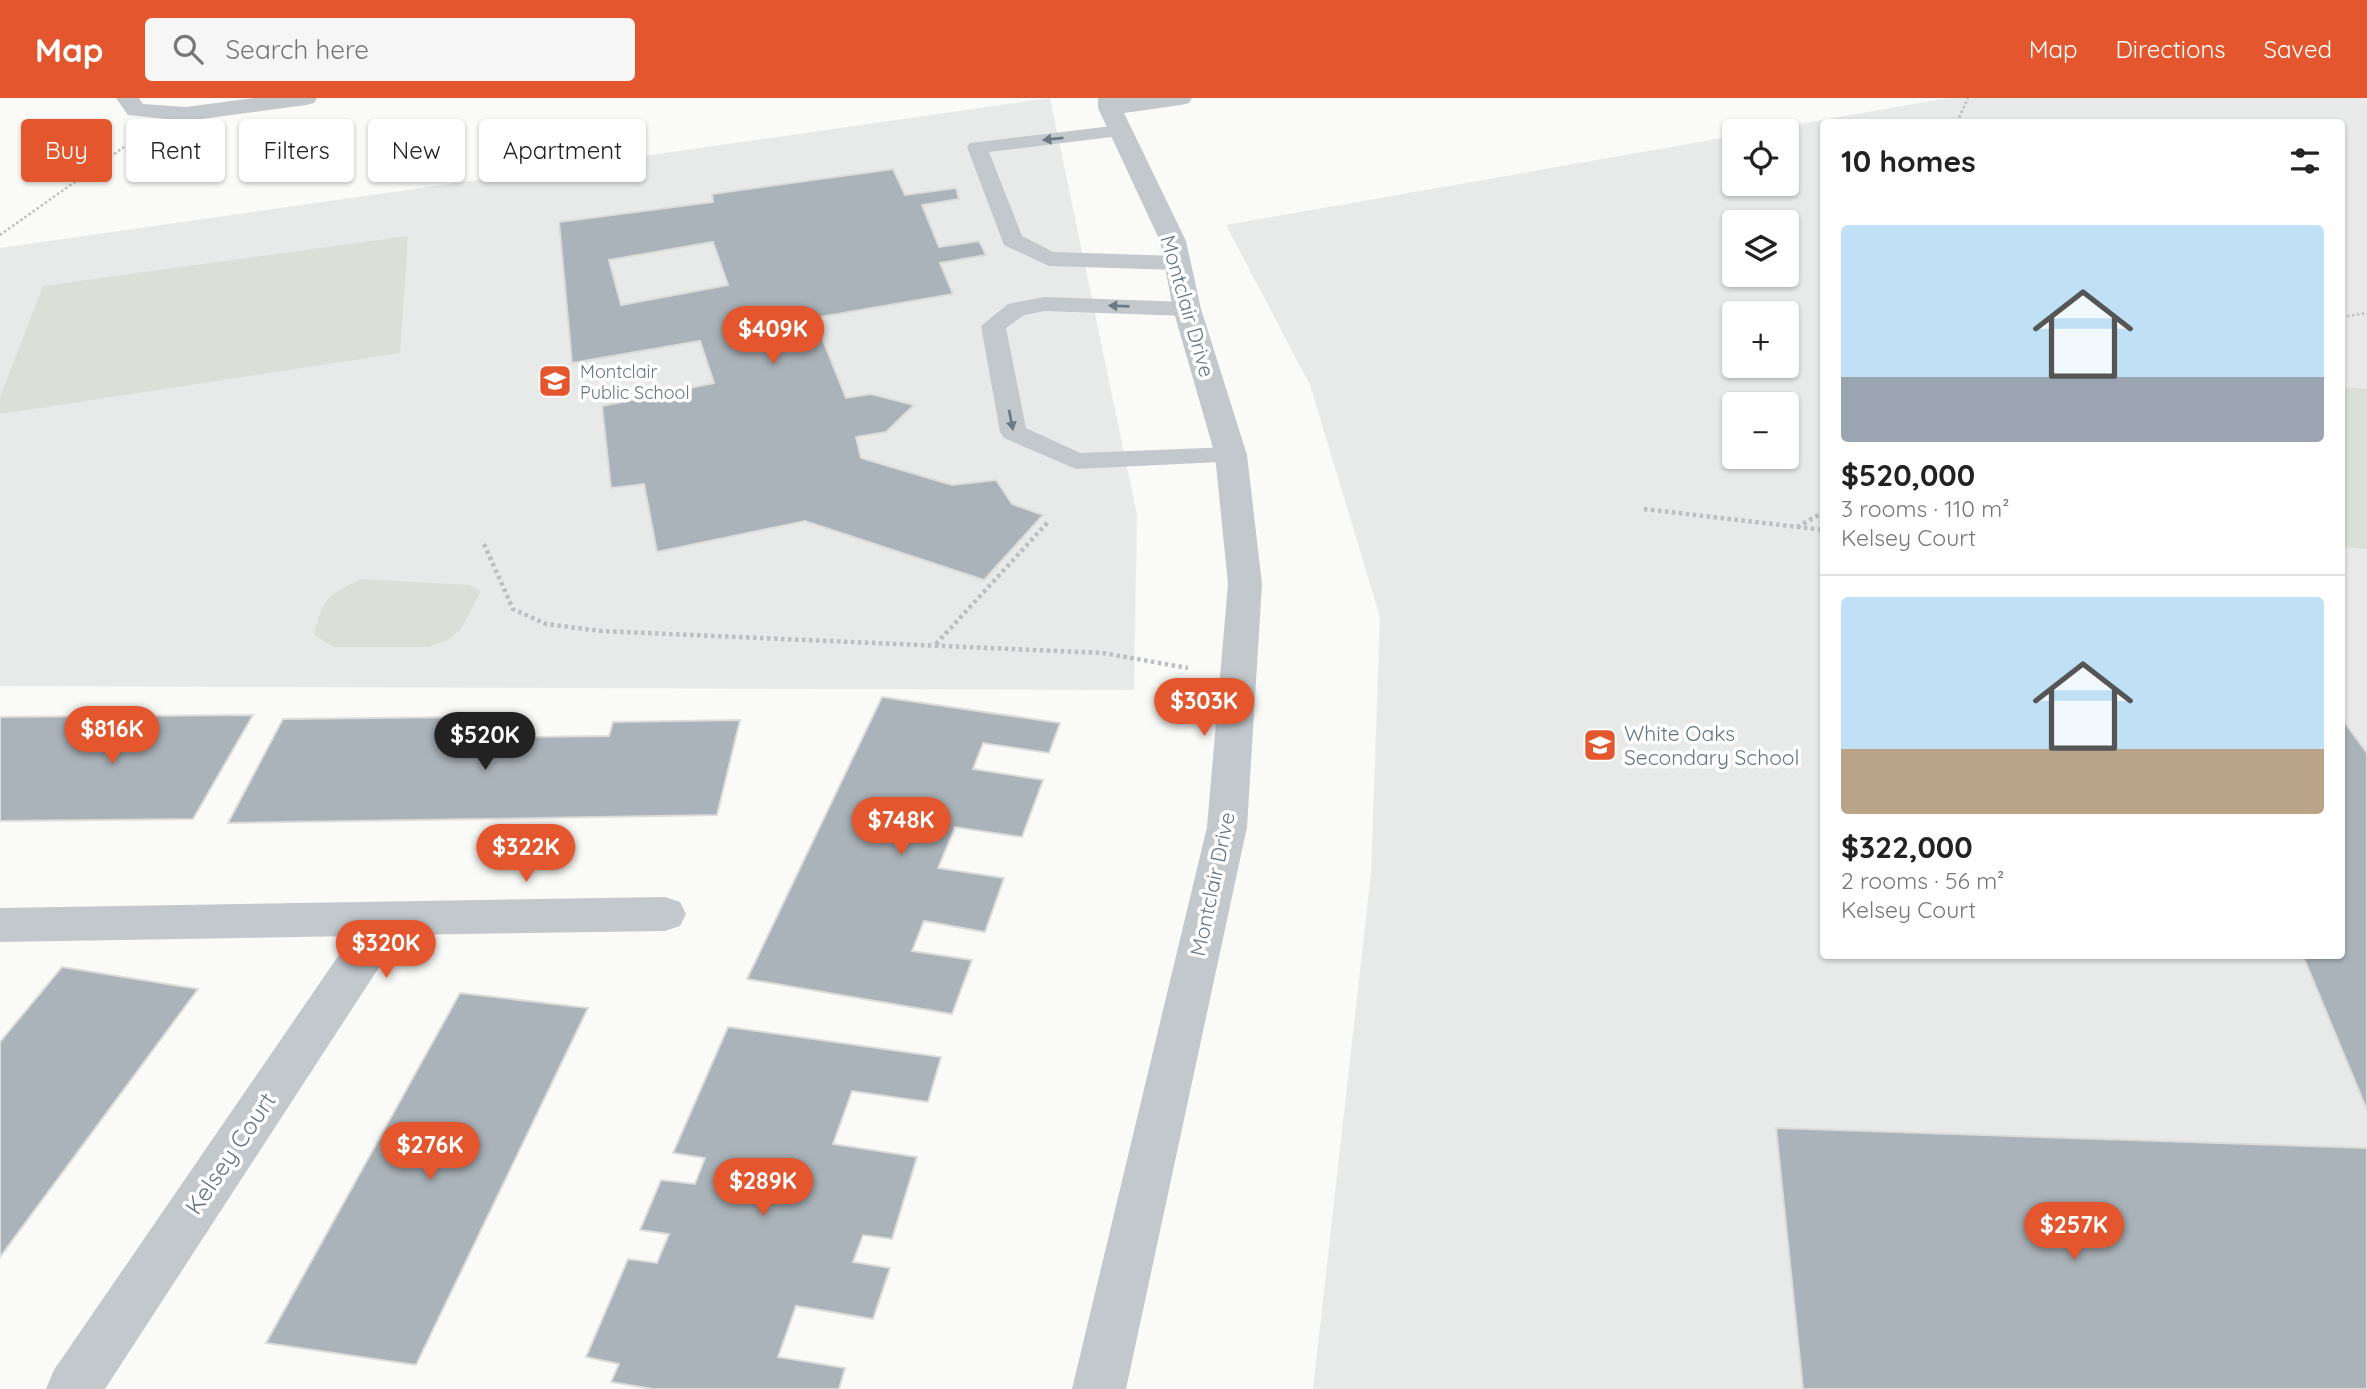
<!DOCTYPE html>
<html lang="en">
<head>
<meta charset="utf-8">
<style>
  :root { --surface:#fff; --page:#f6f6f6; --text:#222; --muted:#767676; --line:#e0e0e0; --accent:#e4572e }
  body { margin:0; font-family:Quicksand,sans-serif; background:var(--page); color:var(--text); height:100vh; display:flex; flex-direction:column; font-size:26px; white-space:nowrap }
  * { box-sizing:border-box; margin:0 }
  p { font-size:23px; color:var(--muted) }
  .icon { flex:none; width:38px; height:38px; fill:none; stroke:currentColor; stroke-width:2; stroke-linecap:round; stroke-linejoin:round }
  .map { position:relative; flex:1; overflow:hidden }
  .side { position:absolute; left:1820px; top:21px; width:525px; height:840px; display:flex; flex-direction:column; background:var(--surface); border-radius:7px; box-shadow:0 2px 5px #0004 }
  .side>* { flex:none }
  .banner { position:absolute; left:21px; top:21px; width:665px; height:63px; display:flex; gap:14px }
  .tools { position:absolute; left:1722px; top:21px; display:grid; gap:14px }
  .tools a { display:grid; place-items:center; width:77px; height:77px; border-radius:7px; background:var(--surface); box-shadow:0 2px 5px #0004; font-size:35px }
  .price { position:absolute; translate:-50% -60px; padding:0 16px; border-radius:24px; background:var(--accent); color:#fff; font-size:23px; line-height:46px; filter:drop-shadow(0 2px 4px #0008) }
  .price::after { content:''; position:absolute; left:50%; top:42px; width:21px; height:16px; margin-left:-10px; background:inherit; clip-path:polygon(0 0,100% 0,50% 100%) }
  .price.on { background:#222; color:#fff }
  ul { padding:0; list-style:none }
  li { display:grid; align-content:center; gap:14px; height:371px; padding:0 21px }
  li+li { border-top:2px solid var(--line) }
  li span { display:grid; place-items:center; height:217px; border-radius:7px; color:#555 }
  li>.icon { margin-inline-start:auto }
  span .icon { width:126px; height:126px; fill:#fffc; stroke-width:1 }
  li b { font-size:30px }
  h2 { display:flex; justify-content:space-between; align-items:center; height:84px; padding:0 21px; font-size:30px }
  .pill { padding:0 24px; border-radius:7px; background:var(--surface); box-shadow:0 2px 5px #0004; font-size:24px; line-height:63px }
  .pill.on { background:var(--accent); color:#fff }
  header { display:flex; align-items:center; gap:42px; box-sizing:border-box; height:98px; padding:0 35px; background:var(--accent); color:#fff }
  header strong { font-size:33px }
  nav { display:flex; gap:38px; margin-inline-start:auto; font-size:24px }
  .search { width:490px; height:63px; background:var(--page); display:flex; align-items:center; gap:18px; box-sizing:border-box; padding:0 24px; border-radius:7px; color:var(--muted); font-size:26px }
  .map>svg:first-child { display:block }
</style>
</head>
<body>
<header>
<strong>Map</strong>
<div class="search"><svg class="icon" aria-label="search" viewBox="0 0 24 24"><circle cx="10" cy="10" r="6"/><path d="M15 15l6 6"/></svg>Search here</div>
<nav><a>Map</a><a>Directions</a><a>Saved</a></nav>
</header>
<div class="map">
<svg width="2367" height="1291" viewBox="0 0 2367 1291">
  <rect width="100%" height="100%" fill="#fafaf8"/>
  <g fill="#e8e9e9" fill-rule="evenodd">
    <path d="M1050 0 1137 417 1134 592 0 588V150Z"/>
    <path d="M1948 0H2367V1291H1313L1371 775 1380 519 1310 287 1226 127 1734 38V86H1787V33H1759ZM1824 24H2342V858H1824ZM1734 124H1787V177H1734ZM1734 215H1787V268H1734ZM1734 306H1787V359H1734Z"/>
  </g>
  <g fill="#dadfd7">
    <path d="M408 138 400 255 0 316V299L43 188Z"/>
    <path d="M2342 289 2367 291V451L2342 449Z"/>
    <path d="M361 481 468 487 481 493 461 531 449 541 428 549H334L314 537C323 499 327 498 361 481Z"/>
  </g>
  <g fill="#aab3b9" stroke="#dcdcda" stroke-width="2" fill-rule="evenodd">
    <path d="M893 71 905 97 956 90 959 101 922 107 939 149 979 143 986 157 940 165 953 196 814 220 846 300 871 296 914 307 886 334 856 339 861 360 952 387 996 382 1012 406 1043 417 984 482 805 423 657 454 644 386 611 390 602 308 714 285 700 243 572 265 559 124 713 104 712 96ZM713 144 728 187 621 207 609 162Z"/>
    <path d="M882 599 1060 625 1049 655 983 645 973 671 1043 682 1022 739 955 729 938 770 1004 780 985 834 924 823 912 853 972 862 952 916 747 881Z"/>
    <path d="M253 617 193 721 0 723V619Z"/>
    <path d="M469 619 460 640 609 638 613 624 740 622 717 717 228 725 283 621Z"/>
    <path d="M2342 621 2367 655V1012L2303 858H2342Z"/>
    <path d="M62 869 198 891 0 1159V944Z"/>
    <path d="M460 895 588 910 416 1267 266 1245Z"/>
    <path d="M728 929 941 959 928 1004 852 993 833 1046 917 1059 892 1141 863 1137 853 1164 890 1170 873 1221 796 1208 778 1259 845 1270 839 1291H653L611 1284 619 1266 586 1259 628 1161 657 1165 669 1136 640 1132 661 1082 695 1086 705 1060 673 1055Z"/>
    <path d="M1776 1030 2367 1050V1291H1803Z"/>
  </g>
  <g fill="none" stroke-linecap="round" stroke-linejoin="round">
    <g stroke="#bbbfc2" stroke-width="2.5" stroke-dasharray="2.5 2.5" stroke-linecap="butt">
      <path d="M1957 24 1968 0"/>
      <path d="M0 137 124 49"/>
      <path d="M2342 219 2367 215"/>
    </g>
    <g stroke="#bbbfc2" stroke-width="4.5" stroke-dasharray="3.5 3.5" stroke-linecap="butt">
      <path d="M1644 411 1824 432"/>
      <path d="M1797 429 1824 414"/>
      <path d="M484 446 513 511 546 526 601 533 1103 555 1188 570"/>
      <path d="M936 546 1048 424"/>
    </g>
    <g fill="#c3c8cc" fill-rule="evenodd">
      <path d="M1121 27 1128 29 1131 33 1128 37 989 54 1022 138 1053 154 1178 158 1186 160 1190 165 1186 170 1178 172 1049 168 1004 147 967 49 970 45Z"/>
      <path d="M1045 199 1187 204 1196 206 1199 211 1196 216 1187 218 1045 213 1024 217 1006 230 1026 330 1080 355 1231 349 1241 351 1245 357 1241 363 1076 371 1004 340 1000 334 981 228 1008 206Z"/>
    </g>
    <g fill="#c3c8cc" fill-rule="evenodd">
      <path d="M116 0H139L143 6 186 9 254 0H317L314 5 306 7 186 23 128 17Z"/>
      <path d="M1098 0H1192L1189 5 1181 7 1124 15 1186 143 1201 211 1247 357 1262 486 1247 729 1126 1291H1072L1207 729 1228 486 1215 357 1173 211 1160 143 1098 10Z"/>
      <path d="M665 799 680 804 686 816 680 828 665 833 400 837 105 1291H46L54 1272 352 838 0 844V810Z"/>
    </g>
  </g>
  <defs><path id="oneway-solid" d="M-6-.8H1V-3.2L6.5 0L1 3.2V.8H-6Z" transform="scale(1.75)"/></defs>
  <g fill="#6a7a87">
    <use href="#oneway-solid" transform="translate(1053 41) rotate(174)"/>
    <use href="#oneway-solid" transform="translate(1119 208) rotate(-178)"/>
    <use href="#oneway-solid" transform="translate(1011 322) rotate(79)"/>
  </g>
  <defs>
    <symbol id="school-square" viewBox="-11 -11 22 22"><rect x="-9" y="-9" width="18" height="18" rx="4" fill="#e4572e" stroke="#fff"/><path d="M0-5L7-2L0 1L-7-2ZM-4 1L0 2.5L4 1V4Q0 6-4 4Z" fill="#fff"/></symbol>
  </defs>
  <g fill-rule="evenodd">
    <use href="#school-square" x="536" y="264" width="38" height="38"/>
    <use href="#school-square" x="1581" y="628" width="38" height="38"/>
  </g>
  <g text-anchor="middle" dominant-baseline="central" stroke-width="7" stroke-linejoin="round" paint-order="stroke">
    <g font-size="18" fill="#657683" stroke="#fff" text-anchor="start">
      <text x="580" y="273">Montclair<tspan x="580" dy="21">Public School</tspan></text>
    </g>
    <g font-size="21" fill="#657683" stroke="#fff">
      <text transform="translate(1188 208) rotate(74)">Montclair Drive</text>
      <text transform="translate(1212 786) rotate(-78)">Montclair Drive</text>
    </g>
    <g font-size="21" fill="#657683" stroke="#fff" text-anchor="start">
      <text x="1624" y="635">White Oaks<tspan x="1624" dy="24">Secondary School</tspan></text>
    </g>
    <g font-size="24" fill="#657683" stroke="#fff">
      <text transform="translate(230 1055) rotate(-56)">Kelsey Court</text>
    </g>
  </g>
</svg>
<div class="tools">
<a><svg class="icon" aria-label="locate" viewBox="0 0 24 24"><circle cx="12" cy="12" r="6"/><path d="M12 2v4M12 18v4M2 12h4M18 12h4"/></svg></a>
<a><svg class="icon" aria-label="layers" viewBox="0 0 24 24"><path d="M12 4l9 5-9 5-9-5zM3 14l9 5 9-5"/></svg></a>
<a>+</a>
<a>−</a>
</div>
<b class="price" style="left:773px;top:268px">$409K</b>
<b class="price" style="left:1204px;top:640px">$303K</b>
<b class="price" style="left:112px;top:668px">$816K</b>
<b class="price on" style="left:485px;top:674px">$520K</b>
<b class="price" style="left:901px;top:759px">$748K</b>
<b class="price" style="left:526px;top:786px">$322K</b>
<b class="price" style="left:386px;top:882px">$320K</b>
<b class="price" style="left:430px;top:1084px">$276K</b>
<b class="price" style="left:763px;top:1120px">$289K</b>
<b class="price" style="left:2074px;top:1164px">$257K</b>
<div class="banner">
<a class="pill on">Buy</a>
<a class="pill">Rent</a>
<a class="pill">Filters</a>
<a class="pill">New</a>
<a class="pill">Apartment</a>
</div>
<section class="side">
<h2>10 homes<svg class="icon" aria-label="filters" viewBox="0 0 24 24"><path d="M4 7h16M4 17h16"/><circle cx="9" cy="7" r="2"/><circle cx="15" cy="17" r="2"/></svg></h2>
<ul>
<li><span style="background:linear-gradient(#bfe0f5 70%,#9aa5b1 0)"><svg class="icon" aria-label="home" viewBox="0 0 24 24"><path d="M3 11l9-7 9 7M6 9v11h12V9"/></svg></span><div><b>$520,000</b><p>3 rooms · 110 m²</p><p>Kelsey Court</p></div></li>
<li><span style="background:linear-gradient(#bfe0f5 70%,#b9a48a 0)"><svg class="icon" aria-label="home" viewBox="0 0 24 24"><path d="M3 11l9-7 9 7M6 9v11h12V9"/></svg></span><div><b>$322,000</b><p>2 rooms · 56 m²</p><p>Kelsey Court</p></div></li>
</ul>
</section>
</div>
</body>
</html>
